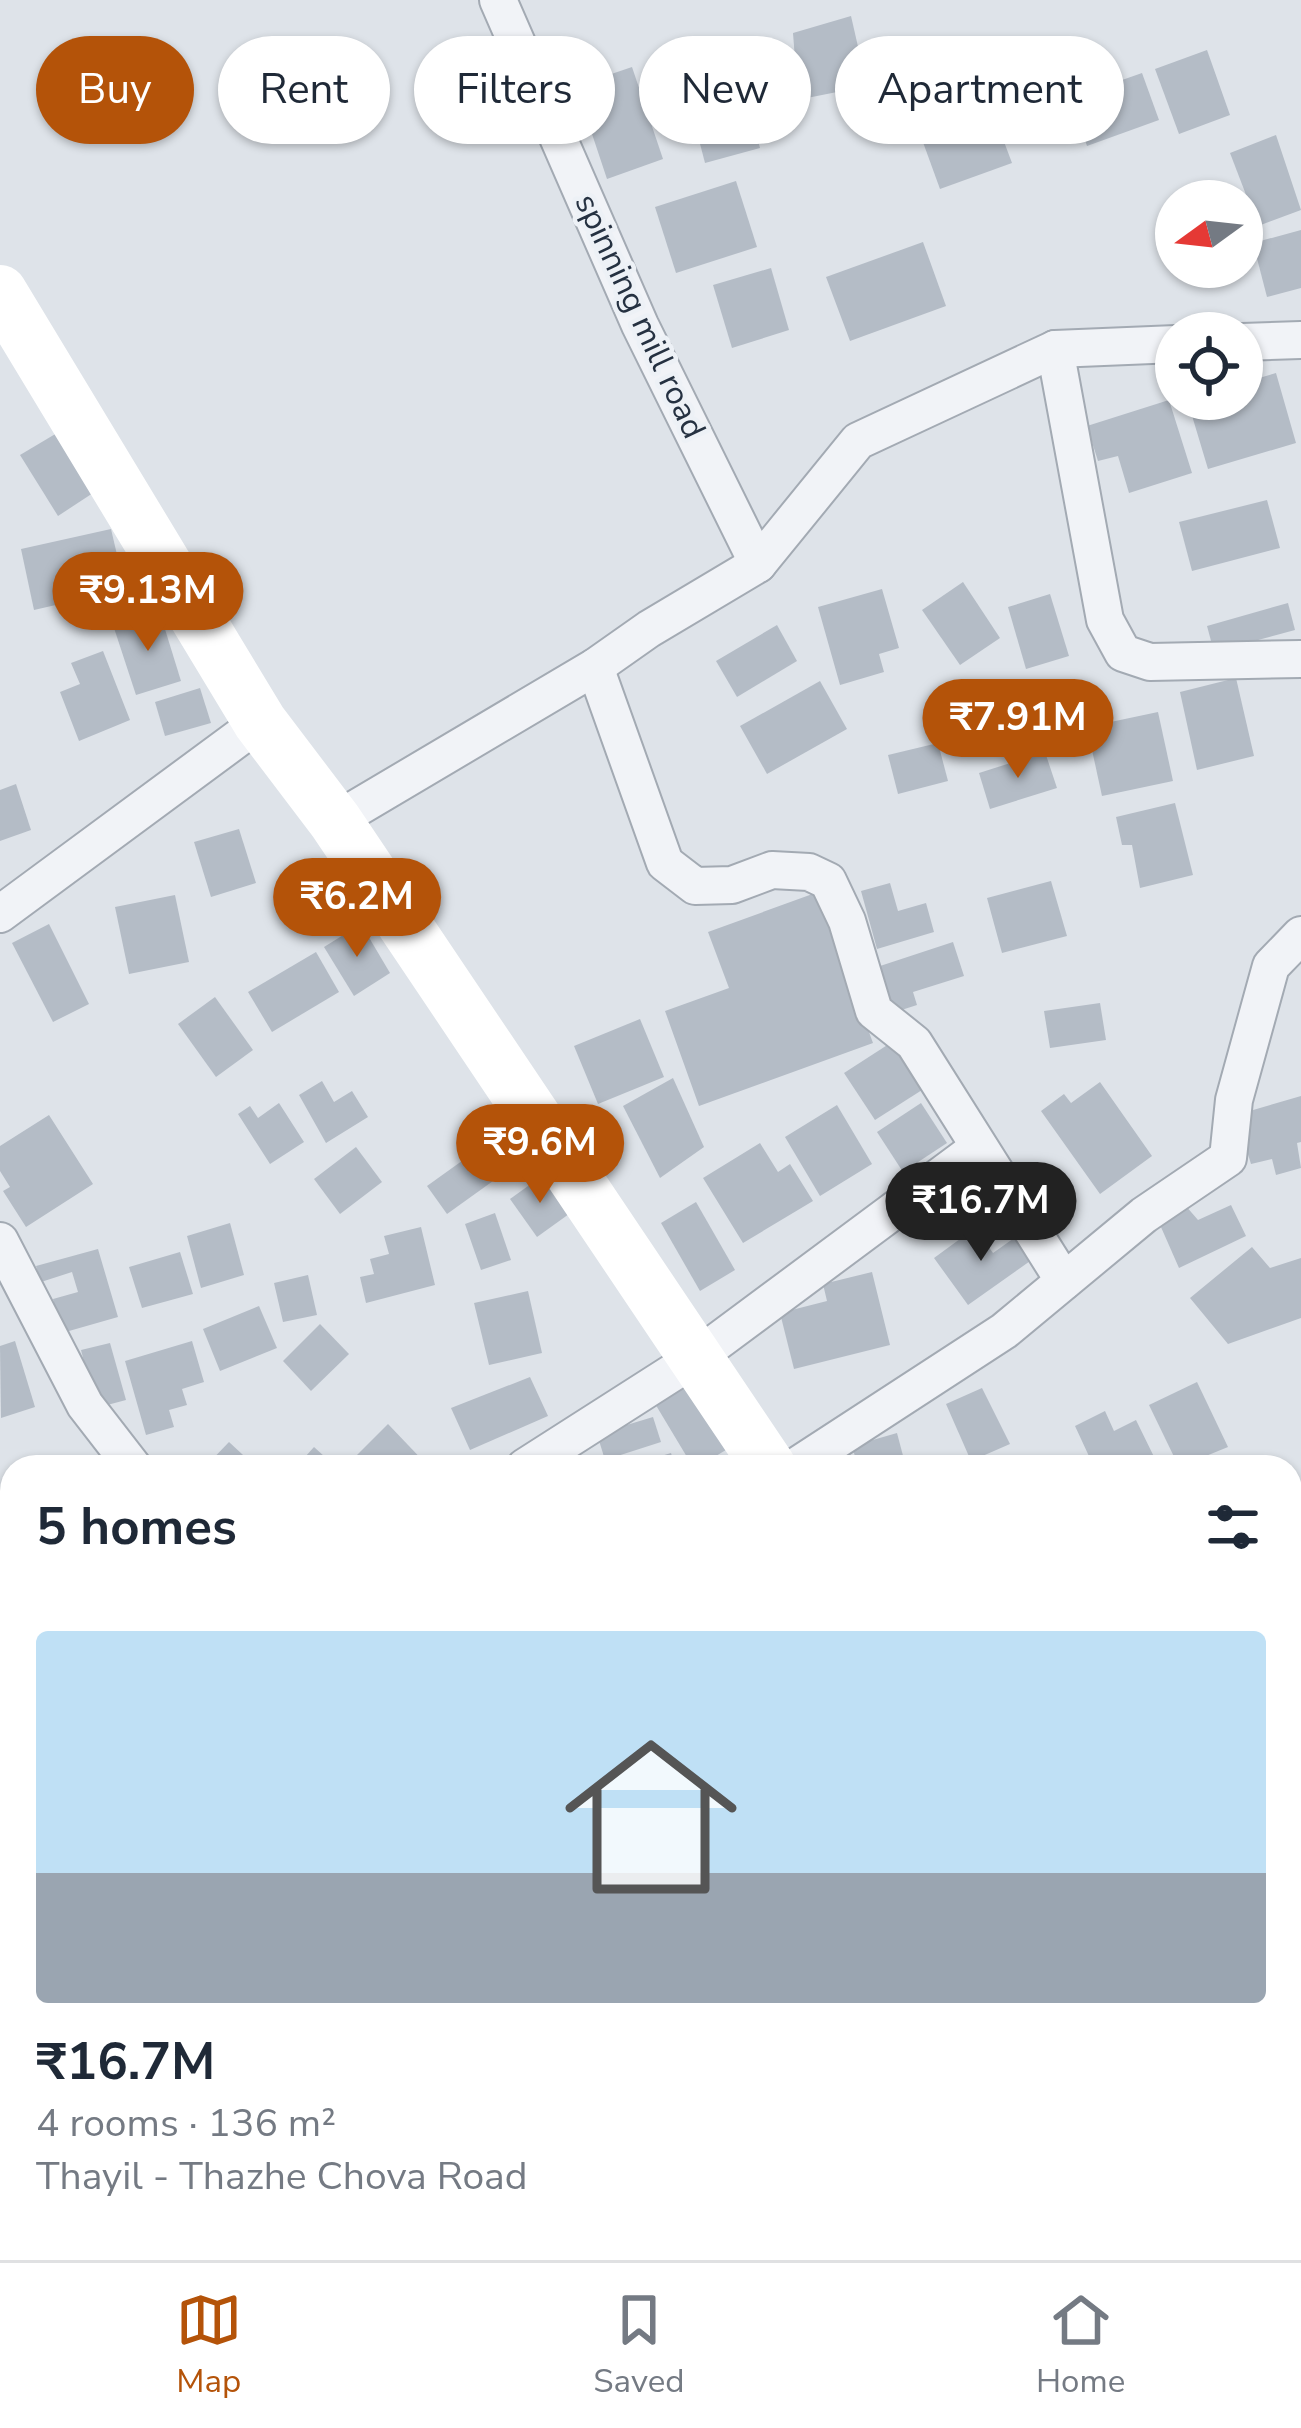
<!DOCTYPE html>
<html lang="en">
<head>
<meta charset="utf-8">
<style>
  :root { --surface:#fff; --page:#f6f6f7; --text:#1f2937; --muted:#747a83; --line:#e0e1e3; --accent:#b45309 }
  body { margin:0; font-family:"Nunito Sans",sans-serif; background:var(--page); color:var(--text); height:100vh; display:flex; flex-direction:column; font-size:45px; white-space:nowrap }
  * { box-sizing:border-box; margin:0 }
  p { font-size:39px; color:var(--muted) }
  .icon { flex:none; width:66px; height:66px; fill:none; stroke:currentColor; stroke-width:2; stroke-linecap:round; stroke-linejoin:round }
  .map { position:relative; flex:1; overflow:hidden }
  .sheet { position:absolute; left:0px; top:1455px; width:1302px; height:807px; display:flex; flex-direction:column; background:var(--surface); border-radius:36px 36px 0 0; box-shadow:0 3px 9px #0004 }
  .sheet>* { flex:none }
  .top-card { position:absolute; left:36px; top:36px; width:1230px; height:108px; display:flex; gap:24px }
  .needle { width:78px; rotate:255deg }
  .tools { position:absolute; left:1155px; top:180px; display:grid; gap:24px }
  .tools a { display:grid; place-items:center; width:108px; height:108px; border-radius:50%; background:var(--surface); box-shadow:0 3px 9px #0004; font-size:60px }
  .price { position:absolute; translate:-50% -102px; padding:0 27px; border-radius:42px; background:var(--accent); color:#fff; font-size:39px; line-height:78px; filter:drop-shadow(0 3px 6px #0008) }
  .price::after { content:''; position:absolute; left:50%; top:72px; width:36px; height:27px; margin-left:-18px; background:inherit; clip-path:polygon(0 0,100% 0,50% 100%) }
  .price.active { background:#222; color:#fff }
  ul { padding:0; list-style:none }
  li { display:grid; align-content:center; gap:24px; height:636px; padding:0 36px }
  li span { display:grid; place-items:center; height:372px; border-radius:12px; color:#555 }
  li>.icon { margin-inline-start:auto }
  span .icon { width:216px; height:216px; fill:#fffc; stroke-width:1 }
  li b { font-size:51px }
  h2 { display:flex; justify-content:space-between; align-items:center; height:144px; padding:0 36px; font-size:51px }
  .pill { padding:0 42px; border-radius:54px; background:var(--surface); box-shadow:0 3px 9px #0004; font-size:42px; line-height:108px }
  .pill.active { background:var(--accent); color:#fff }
  .tab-bar { display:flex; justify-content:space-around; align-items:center; height:168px; border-top:3px solid var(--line); background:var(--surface); font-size:33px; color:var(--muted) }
  .tab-bar a { display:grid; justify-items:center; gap:6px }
  .tab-bar .active { color:var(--accent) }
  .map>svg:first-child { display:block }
</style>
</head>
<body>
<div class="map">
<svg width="1301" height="2260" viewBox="0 0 1301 2260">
  <rect width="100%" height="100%" fill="#dee3e9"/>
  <g fill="#b4bcc6">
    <path d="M851 16 867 86 807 98 795 59 793 33Z"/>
    <path d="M1207 50 1230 115 1179 134 1155 69Z"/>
    <path d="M632 67 663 159 607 179 576 86Z"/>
    <path d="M1142 73 1159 120 1087 146 1071 98Z"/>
    <path d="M983 86 1012 163 940 189 912 112Z"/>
    <path d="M746 95 760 148 705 163 691 109Z"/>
    <path d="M1276 135 1301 210 1258 226 1230 153Z"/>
    <path d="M736 181 757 247 676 273 655 207Z"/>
    <path d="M1301 230V288L1267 297 1253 243Z"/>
    <path d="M923 242 946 306 850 341 826 277Z"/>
    <path d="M771 268 789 330 732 348 713 285Z"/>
    <path d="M1276 373 1296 443 1208 469 1187 399H1242V383Z"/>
    <path d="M1169 400 1192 473 1129 493 1118 456 1098 461 1087 426Z"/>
    <path d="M57 433 93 493 58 516 20 455Z"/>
    <path d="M1267 500 1280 548 1192 571 1179 522Z"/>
    <path d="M111 529 125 589 34 610 21 549Z"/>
    <path d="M963 582 1000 638 960 665 922 610Z"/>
    <path d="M882 589 899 648 879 654 884 672 840 685 818 607Z"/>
    <path d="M1050 594 1069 656 1026 669 1008 607Z"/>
    <path d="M1288 603 1295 630 1214 652 1207 626Z"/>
    <path d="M160 613 181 681 136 695 114 628Z"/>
    <path d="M777 625 797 661 737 697 716 661Z"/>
    <path d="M103 651 130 720 79 741 60 692 80 684 71 663Z"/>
    <path d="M1236 678 1254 756 1197 770 1180 692Z"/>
    <path d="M820 681 847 729 767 774 740 726Z"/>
    <path d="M200 688 211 723 165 736 155 702Z"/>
    <path d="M1158 712 1173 781 1102 796 1087 727Z"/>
    <path d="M938 743 948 781 898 794 888 755Z"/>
    <path d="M1045 752 1057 788 990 809 979 773Z"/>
    <path d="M16 784 31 830 0 841V790Z"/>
    <path d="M1175 803 1193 875 1140 888 1132 845H1122L1116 817Z"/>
    <path d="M239 829 256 883 211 897 194 842Z"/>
    <path d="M1051 881 1067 936 1002 953 987 898Z"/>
    <path d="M890 883 898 911 926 903 934 932 877 949 861 891Z"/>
    <path d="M818 892 873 1043 699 1106 665 1011 729 988 708 932Z"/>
    <path d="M175 895 189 962 129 974 115 907Z"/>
    <path d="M49 924 89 1004 53 1022 12 943Z"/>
    <path d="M361 924 390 973 354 996 324 947Z"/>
    <path d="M953 942 964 976 913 992 917 1005 889 1014 874 968Z"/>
    <path d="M316 952 339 992 272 1032 248 992Z"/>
    <path d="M215 997 253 1050 216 1077 178 1024Z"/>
    <path d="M1100 1003 1106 1040 1050 1048 1044 1011Z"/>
    <path d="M640 1019 664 1077 598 1104 574 1046Z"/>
    <path d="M892 1042 922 1090 875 1120 844 1073Z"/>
    <path d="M673 1078 704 1147 660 1178 623 1106Z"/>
    <path d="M322 1081 334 1102 352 1091 368 1117 326 1143 299 1095Z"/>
    <path d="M1100 1082 1152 1156 1100 1194 1041 1111 1064 1094 1071 1103Z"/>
    <path d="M1301 1096V1142L1297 1143 1301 1168 1276 1175 1272 1159 1251 1164 1236 1115Z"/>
    <path d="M279 1103 304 1142 270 1164 238 1114 250 1106 258 1118Z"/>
    <path d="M921 1103 947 1143 903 1172 877 1132Z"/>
    <path d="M837 1105 872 1164 820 1196 785 1137Z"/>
    <path d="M49 1115 93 1184 26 1227 3 1191 10 1187 0 1171V1146Z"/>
    <path d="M760 1143 778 1172 790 1164 813 1201 743 1243 703 1178Z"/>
    <path d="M356 1147 382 1182 340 1214 314 1179Z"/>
    <path d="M473 1153 493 1181 447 1214 427 1186Z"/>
    <path d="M542 1176 569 1214 537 1237 510 1199Z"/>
    <path d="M696 1202 735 1270 700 1291 661 1223Z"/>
    <path d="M1185 1205 1198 1220 1231 1205 1246 1236 1179 1268 1157 1218Z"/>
    <path d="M495 1213 511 1260 481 1270 465 1224Z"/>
    <path d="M230 1223 244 1275 201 1288 187 1236Z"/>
    <path d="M421 1227 435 1285 366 1303 360 1277 374 1274 370 1259 389 1254 384 1236Z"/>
    <path d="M975 1228 993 1253 1017 1236 1033 1259 968 1305 934 1258Z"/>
    <path d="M1252 1247 1270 1268 1301 1258V1318L1228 1344 1190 1298Z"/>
    <path d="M98 1249 118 1317 62 1333 53 1299 78 1292 72 1272 41 1282 36 1266Z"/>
    <path d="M180 1252 193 1294 142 1308 129 1267Z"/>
    <path d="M872 1272 890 1345 794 1369 780 1313 827 1301 823 1284Z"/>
    <path d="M308 1275 317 1315 283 1322 274 1283Z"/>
    <path d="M528 1291 542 1353 489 1365 474 1303Z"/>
    <path d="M259 1306 277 1348 220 1371 203 1329Z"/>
    <path d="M320 1324 349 1354 311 1391 283 1361Z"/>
    <path d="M15 1341 35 1407 1 1418 0 1346Z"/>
    <path d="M192 1341 204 1382 182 1389 187 1405 169 1410 174 1427 146 1435 125 1361Z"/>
    <path d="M110 1343 126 1400 96 1408 81 1350Z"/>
    <path d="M530 1377 548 1416 470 1450 451 1408Z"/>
    <path d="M1197 1382 1228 1447 1179 1467 1149 1405Z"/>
    <path d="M686 1383 726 1450 697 1467H693L654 1402Z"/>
    <path d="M982 1388 1010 1444 971 1461 946 1404Z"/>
    <path d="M1105 1411 1114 1431 1136 1420 1159 1467H1094L1075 1426Z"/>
    <path d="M653 1417 661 1442 605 1460 597 1434Z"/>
    <path d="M388 1424 429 1467H364L355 1457Z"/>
    <path d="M897 1433 906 1467H858L852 1446Z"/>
    <path d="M229 1442 256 1467H205Z"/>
    <path d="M314 1447 336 1467H296Z"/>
    <path d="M671 1453 675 1467H628V1466Z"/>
    <path d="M1290 1848 1301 1853V1942L1290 1937Z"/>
    <path d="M1301 2094V2129L1290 2123V2113Z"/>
    <path d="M626 2250H695L696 2260H626Z"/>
    <path d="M818 2250H884L886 2260H820Z"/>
    <path d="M897 2250H954L957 2260H900Z"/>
    <path d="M969 2250H1029V2251L1001 2260H972Z"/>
  </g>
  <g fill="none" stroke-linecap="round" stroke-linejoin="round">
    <defs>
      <g id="street">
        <path d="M498 0 640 325 758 564"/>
        <path d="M1242 342 1301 340"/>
        <path d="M1055 349 1105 620 1123 653 1150 662 1301 659"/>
        <path d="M595 667 665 863 695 886 732 885 772 870 809 872 828 881 847 921 874 1011 914 1043 1064 1281"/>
        <path d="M335 821 595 667 649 629 758 564 858 441 1055 349 1176 344"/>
        <path d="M0 914 260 722"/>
        <path d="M0 1241 85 1405 133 1467"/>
        <path d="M525 1467 694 1359 978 1148"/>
        <path d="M795 1467 1004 1331 1144 1215 1228 1158 1234 1100 1271 966 1301 935"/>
        <path d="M1290 1543 1301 1559"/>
        <path d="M0 2088 12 2085"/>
        <path d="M202 2260 205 2250"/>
      </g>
    </defs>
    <use href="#street" stroke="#a3aab3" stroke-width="40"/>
    <use href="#street" stroke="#f1f3f7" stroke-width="36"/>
    <g stroke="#fff" stroke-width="54">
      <path d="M0 292 260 722 335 821 769 1467"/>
      <path d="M1145 2250 1156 2260"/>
    </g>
  </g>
  <g text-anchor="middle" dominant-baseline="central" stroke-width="9" stroke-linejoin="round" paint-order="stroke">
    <g font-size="33" fill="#253141" stroke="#edf1f6">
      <text transform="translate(640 316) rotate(65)">spinning mill road</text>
    </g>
  </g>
</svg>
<div class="tools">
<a><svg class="needle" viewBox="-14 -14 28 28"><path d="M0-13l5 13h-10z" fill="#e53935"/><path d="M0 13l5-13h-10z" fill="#747a83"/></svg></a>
<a><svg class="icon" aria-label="locate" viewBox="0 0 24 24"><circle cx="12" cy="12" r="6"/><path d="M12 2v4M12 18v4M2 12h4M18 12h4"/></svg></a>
</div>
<b class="price" style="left:148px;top:654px">₹9.13M</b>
<b class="price" style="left:1018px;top:781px">₹7.91M</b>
<b class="price" style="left:357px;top:960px">₹6.2M</b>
<b class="price" style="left:540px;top:1206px">₹9.6M</b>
<b class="price active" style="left:981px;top:1264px">₹16.7M</b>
<div class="top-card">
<a class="pill active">Buy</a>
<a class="pill">Rent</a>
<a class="pill">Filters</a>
<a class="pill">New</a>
<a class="pill">Apartment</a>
</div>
<section class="sheet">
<h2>5 homes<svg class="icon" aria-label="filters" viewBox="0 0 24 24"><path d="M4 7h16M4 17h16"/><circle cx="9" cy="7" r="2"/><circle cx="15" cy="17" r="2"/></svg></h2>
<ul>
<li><span style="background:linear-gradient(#bfe0f5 65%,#9aa5b1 0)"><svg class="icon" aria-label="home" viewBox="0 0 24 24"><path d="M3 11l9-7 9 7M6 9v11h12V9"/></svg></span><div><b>₹16.7M</b><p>4 rooms · 136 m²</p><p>Thayil - Thazhe Chova Road</p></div></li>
</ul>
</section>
</div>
<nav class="tab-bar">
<a class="active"><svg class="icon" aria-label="map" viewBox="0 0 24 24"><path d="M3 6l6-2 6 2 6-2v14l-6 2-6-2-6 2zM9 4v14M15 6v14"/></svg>Map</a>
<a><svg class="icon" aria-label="saved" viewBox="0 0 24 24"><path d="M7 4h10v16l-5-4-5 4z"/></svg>Saved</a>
<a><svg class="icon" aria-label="home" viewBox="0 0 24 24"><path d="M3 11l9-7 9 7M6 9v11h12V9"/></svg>Home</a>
</nav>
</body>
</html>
